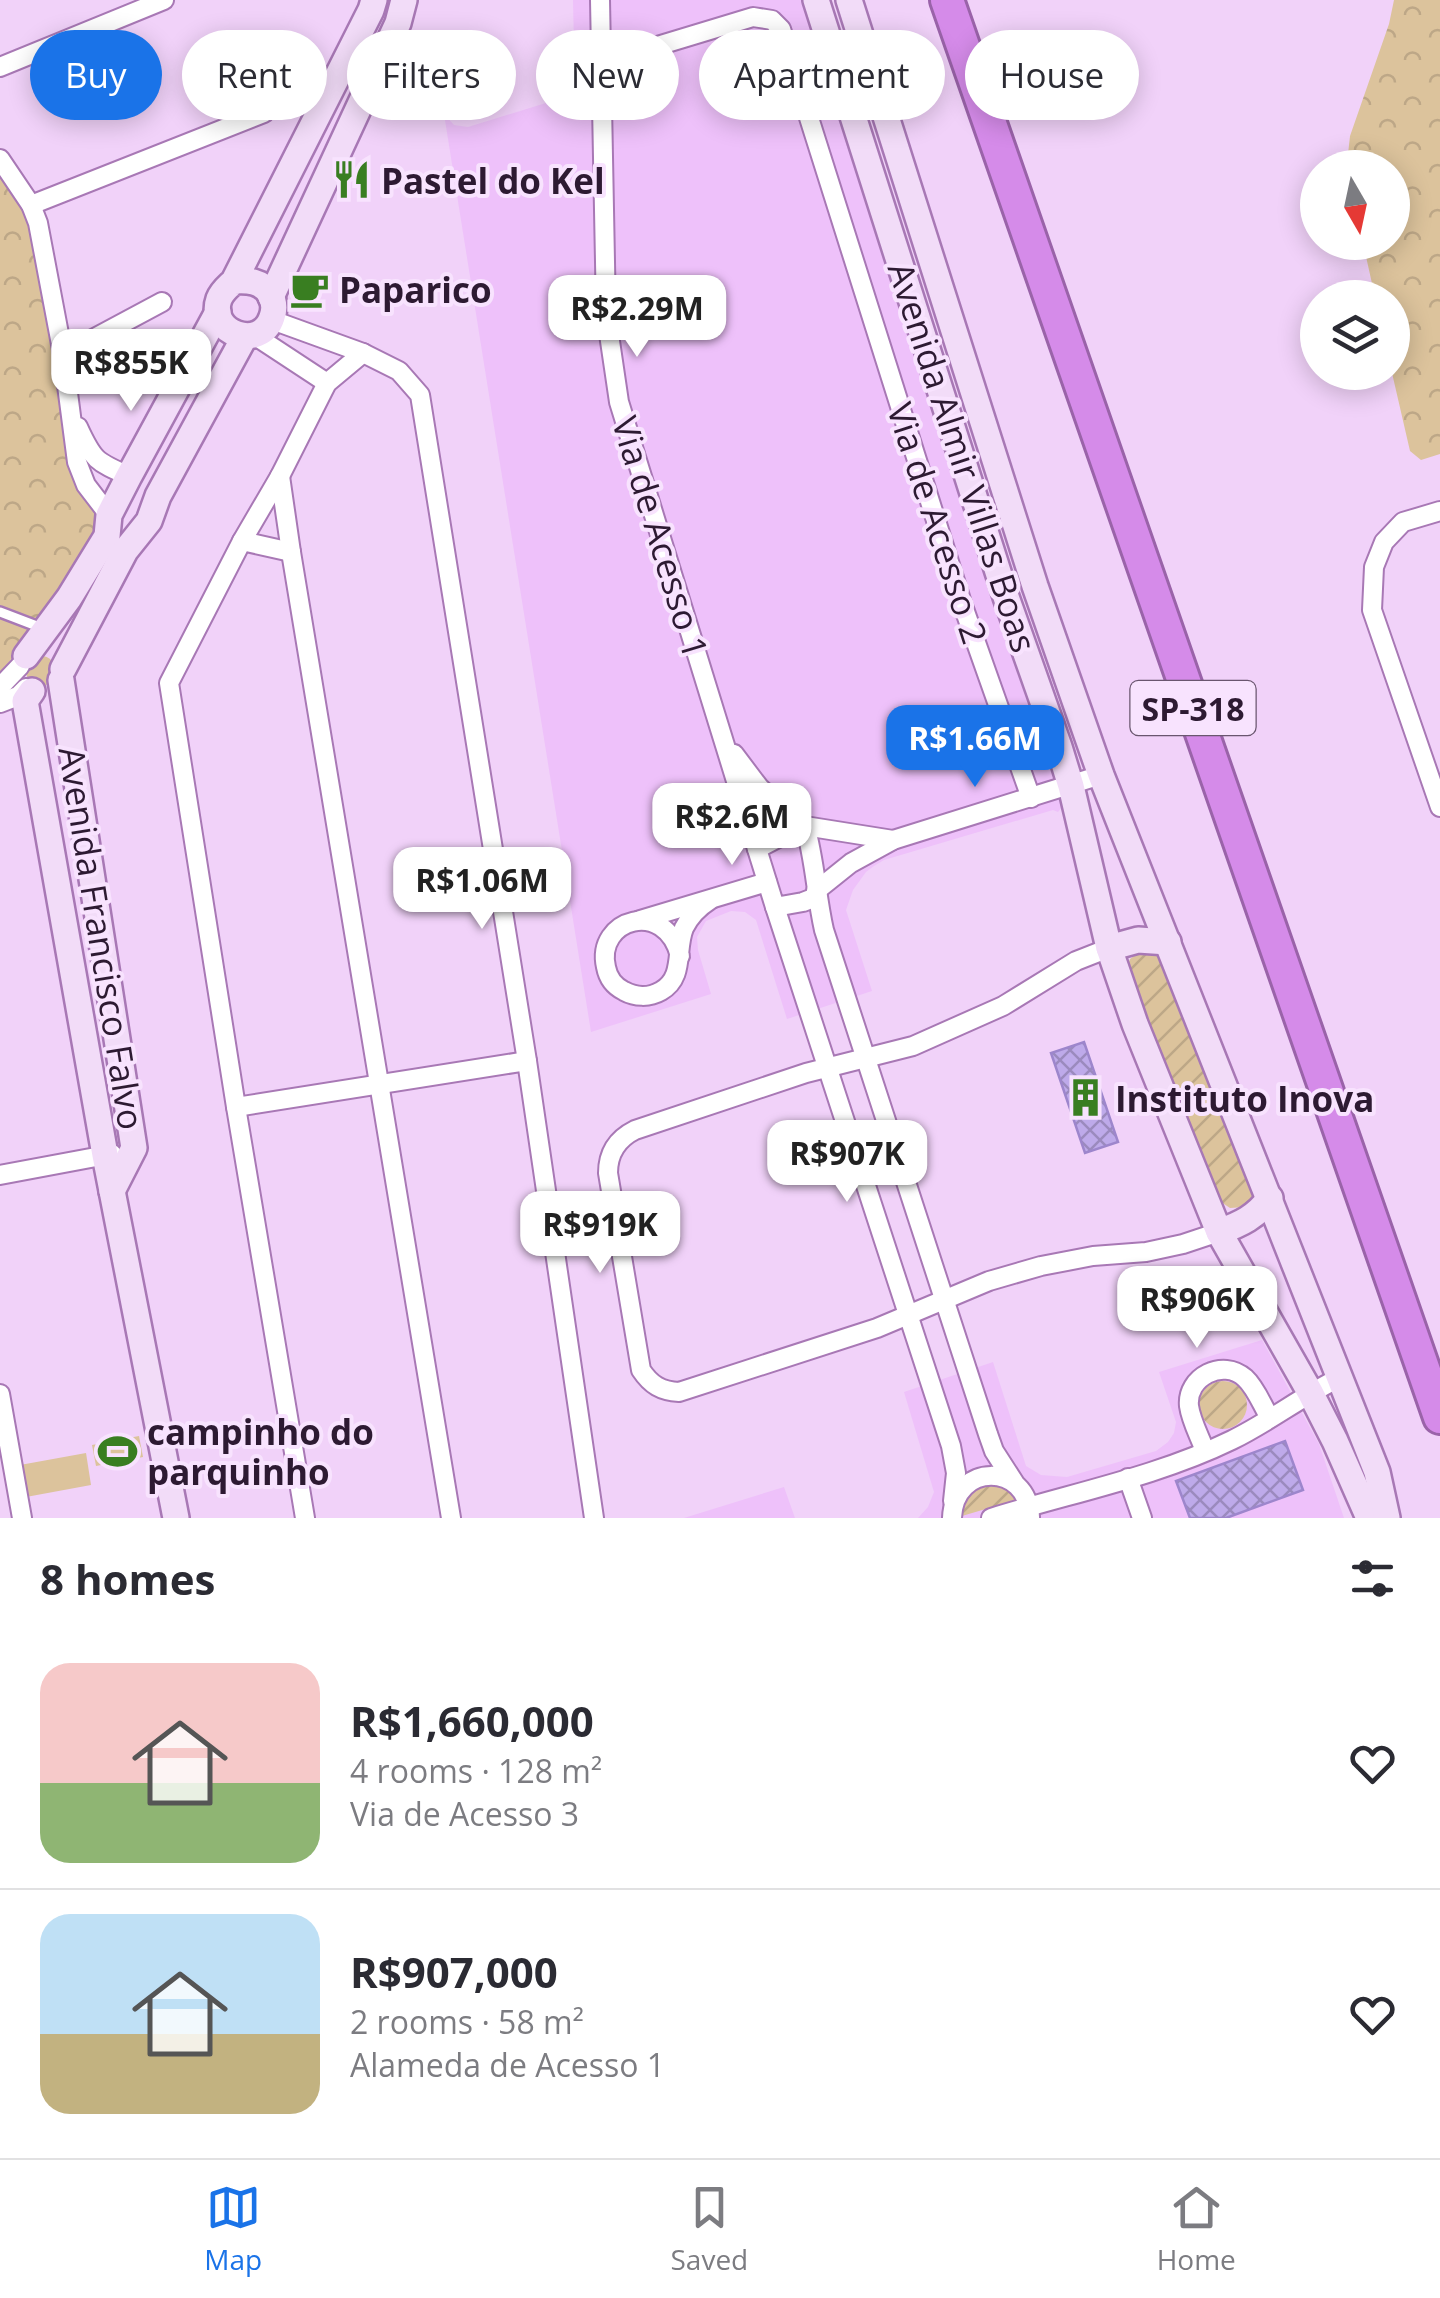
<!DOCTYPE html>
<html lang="en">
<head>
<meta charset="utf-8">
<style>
  :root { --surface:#fff; --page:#f7f7f7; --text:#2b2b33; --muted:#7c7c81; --line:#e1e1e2; --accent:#1a73e8 }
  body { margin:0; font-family:"Open Sans",sans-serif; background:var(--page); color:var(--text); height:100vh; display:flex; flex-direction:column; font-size:38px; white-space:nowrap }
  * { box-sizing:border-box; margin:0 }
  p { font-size:32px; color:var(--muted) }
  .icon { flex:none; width:55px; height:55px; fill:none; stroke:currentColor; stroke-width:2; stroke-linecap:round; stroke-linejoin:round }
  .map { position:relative; height:1518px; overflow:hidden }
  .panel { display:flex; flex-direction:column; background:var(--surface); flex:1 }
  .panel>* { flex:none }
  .hud { position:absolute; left:30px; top:30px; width:1380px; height:90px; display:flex; gap:20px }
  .needle { width:65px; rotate:171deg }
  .controls { position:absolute; left:1300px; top:150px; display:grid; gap:20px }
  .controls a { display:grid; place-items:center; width:110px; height:110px; border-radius:50%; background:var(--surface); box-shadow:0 5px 25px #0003; font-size:50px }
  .price { position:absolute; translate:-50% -85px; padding:0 22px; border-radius:20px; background:#fff; color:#222; font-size:32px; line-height:65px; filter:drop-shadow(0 2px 5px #0008) }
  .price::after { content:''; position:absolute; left:50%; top:60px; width:30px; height:22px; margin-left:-15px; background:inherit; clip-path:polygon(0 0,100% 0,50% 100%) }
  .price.on { background:var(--accent); color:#fff }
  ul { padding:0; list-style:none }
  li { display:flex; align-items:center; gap:30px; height:250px; padding:0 40px }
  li+li { border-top:2px solid var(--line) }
  li span { display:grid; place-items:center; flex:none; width:280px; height:200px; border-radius:30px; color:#555 }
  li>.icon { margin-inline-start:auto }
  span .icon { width:120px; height:120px; fill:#fffc; stroke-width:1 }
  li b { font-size:42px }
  h2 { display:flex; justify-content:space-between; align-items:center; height:120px; padding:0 40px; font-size:42px }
  .chip { padding:0 35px; border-radius:45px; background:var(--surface); box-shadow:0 5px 25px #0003; font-size:35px; line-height:90px }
  .chip.on { background:var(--accent); color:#fff }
  .dock { display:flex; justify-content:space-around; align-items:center; height:140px; border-top:2px solid var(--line); background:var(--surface); font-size:28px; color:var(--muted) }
  .dock a { display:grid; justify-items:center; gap:5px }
  .dock .on { color:var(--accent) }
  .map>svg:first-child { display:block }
</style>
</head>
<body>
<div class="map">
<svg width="1440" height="1518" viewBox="0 0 1440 1518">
  <defs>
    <pattern id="forest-crowns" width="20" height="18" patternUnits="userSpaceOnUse" patternTransform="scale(2.5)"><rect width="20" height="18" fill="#dcc39c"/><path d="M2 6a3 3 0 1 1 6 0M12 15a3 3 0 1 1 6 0" fill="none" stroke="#bda787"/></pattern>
    <pattern id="garden-furrows" width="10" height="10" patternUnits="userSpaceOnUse" patternTransform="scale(2.5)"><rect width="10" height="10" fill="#dcc39c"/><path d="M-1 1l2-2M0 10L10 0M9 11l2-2" fill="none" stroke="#bda787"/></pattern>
    <pattern id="building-cross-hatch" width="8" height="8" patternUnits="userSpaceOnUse" patternTransform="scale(2.5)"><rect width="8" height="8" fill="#beaaea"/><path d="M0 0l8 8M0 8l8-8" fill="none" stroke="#9b8abe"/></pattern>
  </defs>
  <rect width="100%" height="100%" fill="#f1d2f9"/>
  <g fill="#eec1fa">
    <path d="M573 0H803L993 602 1063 806 1058 812 1053 810 884 860 874 866 866 872 853 890 846 910 872 991 787 1019 756 920 745 912 731 911 706 921 697 937 698 950 711 994 591 1032 444 114 454 125 468 127 575 94Z"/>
    <path d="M1262 1340 1319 1444 1344 1518H918L928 1507 934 1492 904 1392 993 1362 1026 1466 1041 1475 1067 1477 1156 1451 1168 1442 1174 1433 1176 1422 1159 1372Z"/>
    <path d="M784 1487 795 1518H683H684Z"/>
  </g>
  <g fill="#dcc39c">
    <circle cx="41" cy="671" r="15"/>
    <path d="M139 1436 143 1457 96 1466 92 1445Z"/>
    <path d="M86 1453 91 1485 26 1497 20 1465Z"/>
  </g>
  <g fill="url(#forest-crowns)">
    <path d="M1394 0H1440V454L1421 460 1410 451 1392 373V298L1375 297 1363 243 1392 242V168L1347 167V163L1350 136 1389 24Z"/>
    <path d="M0 170 4 172 34 230 72 455 105 516 64 589 0 674Z"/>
  </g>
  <g fill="url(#garden-furrows)">
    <path d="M1142 950 1158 952 1255 1197 1245 1207 1230 1208 1218 1200 1148 1032 1127 967 1130 959Z"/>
    <circle cx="1223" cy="1405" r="24"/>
    <path d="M982 1485C997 1485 1007 1486 1016 1500L962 1516C961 1500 969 1493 982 1485Z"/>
  </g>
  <g fill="url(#building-cross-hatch)" stroke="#9d86cc" stroke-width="2.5">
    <path d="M1084 1042 1118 1142 1085 1153 1051 1053Z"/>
    <path d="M1285 1441 1303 1490 1226 1518H1190L1176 1481Z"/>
  </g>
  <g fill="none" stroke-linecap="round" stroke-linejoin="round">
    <defs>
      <path id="lane" d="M0 612 42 628"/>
      <g id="street">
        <path d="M600 0 606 314 619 402 757 849"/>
        <path d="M601 63 753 17 772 20 781 29 962 603 1031 798"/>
        <path d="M0 67 164 0"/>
        <path d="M0 159 31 205 38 223 63 355 77 462 86 485 109 515"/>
        <path d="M31 205 264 113"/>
        <path d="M272 320 363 353 399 371 420 395 527 1061 594 1518"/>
        <path d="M254 335 327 383"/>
        <path d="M63 355 162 302"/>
        <path d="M78 427C93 460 96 462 129 476"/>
        <path d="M280 476 291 552 451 1518"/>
        <path d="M1440 511 1403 522 1384 542 1374 567 1372 610 1440 807"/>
        <path d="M242 541 291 552"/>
        <path d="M0 687 20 666"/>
        <path d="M0 703 18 696 26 688"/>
        <path d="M734 754 759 787 801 826"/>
        <path d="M805 826 893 840"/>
        <path d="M816 891 851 863 893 840 1101 775"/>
        <path d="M816 897 803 902 775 907 757 849 801 826H805C815 860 816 895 824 930L988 1434 994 1451 1014 1482"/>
        <path d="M775 907 951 1446 956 1473 953 1501"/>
        <path d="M640 920 767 882"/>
        <path d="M1109 948 1076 961 1003 1006 913 1046 806 1073 635 1130C617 1139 608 1153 608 1173L641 1370C651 1385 661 1391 679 1392L877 1328 989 1281 1041 1266 1093 1256 1146 1252 1183 1244 1219 1232"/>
        <path d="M680 956C665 898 595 919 606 967 608 978 614 986 624 991 635 997 649 998 661 991 685 977 675 950 684 928 690 916 699 907 710 900"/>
        <path d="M236 1107 527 1061"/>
        <path d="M0 1175 112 1154"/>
        <path d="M0 1394 22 1518"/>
        <path d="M1205 1451C1200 1437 1191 1421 1189 1406 1186 1377 1223 1358 1245 1378 1256 1388 1262 1405 1270 1418"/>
        <path d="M1128 1478 1142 1518"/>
        <path d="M305 1518 236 1107 169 683 242 541 280 476 327 383 363 353"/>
        <path d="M952 1518C954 1462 1028 1462 1030 1517"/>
        <path d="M991 1518C1071 1493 1156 1477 1232 1440 1269 1422 1302 1396 1339 1378"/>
      </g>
      <g id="secondary">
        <path d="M816 0 1006 597 1059 747 1071 786 1109 948 1135 1024 1219 1232 1310 1392 1335 1441 1369 1518"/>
        <path d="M849 0 1035 586 1101 775 1377 1472 1387 1518"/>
        <path d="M234 281C248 280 262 281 270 294 274 301 275 309 272 317 261 352 207 333 219 299 222 291 229 286 234 281L371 10 374 0"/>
        <path d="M271 297 398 23 404 0"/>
        <path d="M26 656 69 598 107 536 109 515 129 476 218 312"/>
        <path d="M63 669 125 551 149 521 158 496 245 336"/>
        <path d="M61 680 134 1148 112 1191"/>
        <path d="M32 691 25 701 105 1155 176 1518"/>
        <path d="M1109 948 1138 940 1168 942"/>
        <path d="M1219 1232C1241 1224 1256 1217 1270 1198"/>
      </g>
      <path id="highway" d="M947 0 1440 1417"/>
    </defs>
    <use href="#lane" stroke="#a878b5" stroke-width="14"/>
    <use href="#street" stroke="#a878b5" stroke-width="22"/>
    <use href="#secondary" stroke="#a878b5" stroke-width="30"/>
    <use href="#highway" stroke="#9a63a9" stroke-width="38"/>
    <use href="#lane" stroke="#fff" stroke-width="9"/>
    <use href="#street" stroke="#fff" stroke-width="18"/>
    <use href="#secondary" stroke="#f2dcf8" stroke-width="25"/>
    <use href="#highway" stroke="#d58be9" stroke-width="32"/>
  </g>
  <defs>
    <symbol id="restaurant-bare" viewBox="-9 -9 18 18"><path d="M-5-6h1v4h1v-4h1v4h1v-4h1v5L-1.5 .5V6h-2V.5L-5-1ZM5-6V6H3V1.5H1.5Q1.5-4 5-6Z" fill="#397e21" stroke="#f8e3fe" stroke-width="2.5" paint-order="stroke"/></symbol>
    <symbol id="cafe-bare" viewBox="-9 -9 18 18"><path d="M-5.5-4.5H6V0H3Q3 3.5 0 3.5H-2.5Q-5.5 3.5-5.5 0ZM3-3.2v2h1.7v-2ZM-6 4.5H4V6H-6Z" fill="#397e21" stroke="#f8e3fe" stroke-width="2.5" paint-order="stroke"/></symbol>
    <symbol id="building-bare" viewBox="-9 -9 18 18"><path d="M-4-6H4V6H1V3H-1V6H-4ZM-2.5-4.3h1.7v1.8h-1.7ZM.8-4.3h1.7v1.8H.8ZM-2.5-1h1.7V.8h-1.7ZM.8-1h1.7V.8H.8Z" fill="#397e21" stroke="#f8e3fe" stroke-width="2.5" paint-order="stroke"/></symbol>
    <symbol id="stadium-bare" viewBox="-9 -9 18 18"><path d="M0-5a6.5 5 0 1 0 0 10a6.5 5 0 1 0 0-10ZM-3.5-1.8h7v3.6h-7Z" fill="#397e21" stroke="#f8e3fe" stroke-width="2.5" paint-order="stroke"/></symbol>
  </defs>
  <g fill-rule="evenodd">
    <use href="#restaurant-bare" x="324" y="152" width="55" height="55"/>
    <use href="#cafe-bare" x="282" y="262" width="55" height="55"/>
    <use href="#building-bare" x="1058" y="1070" width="55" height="55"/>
    <use href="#stadium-bare" x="90" y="1424" width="55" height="55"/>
  </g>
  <g text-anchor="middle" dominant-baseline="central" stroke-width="8" stroke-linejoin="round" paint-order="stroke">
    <rect fill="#f8e3fe" stroke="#6a566f" stroke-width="2.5" x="1130.5" y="681" width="125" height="54" rx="8"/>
    <g font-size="32" font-weight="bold" fill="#2d1a32">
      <text x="1193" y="708">SP-318</text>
    </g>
    <g font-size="35" font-weight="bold" fill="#2d1a32" stroke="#f8e3fe" text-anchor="start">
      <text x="381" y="180">Pastel do Kel</text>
      <text x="339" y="289">Paparico</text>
      <text x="1115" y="1098">Instituto Inova</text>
      <text x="147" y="1431">campinho do<tspan x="147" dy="40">parquinho</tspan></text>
    </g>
    <g font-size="35" fill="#2d1a32" stroke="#f8e3fe">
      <text transform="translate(963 457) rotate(72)">Avenida Almir Villas Boas</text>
      <text transform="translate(938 523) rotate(72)">Via de Acesso 2</text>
      <text transform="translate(661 537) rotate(73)">Via de Acesso 1</text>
      <text transform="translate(102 938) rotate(81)">Avenida Francisco Falvo</text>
    </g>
  </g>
</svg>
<div class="controls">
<a><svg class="needle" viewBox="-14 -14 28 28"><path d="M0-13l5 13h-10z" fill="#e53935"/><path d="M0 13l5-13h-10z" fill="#7c7c81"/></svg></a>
<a><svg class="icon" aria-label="layers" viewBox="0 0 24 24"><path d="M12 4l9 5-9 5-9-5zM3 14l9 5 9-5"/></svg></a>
</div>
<b class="price" style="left:637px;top:360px">R$2.29M</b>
<b class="price" style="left:131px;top:414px">R$855K</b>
<b class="price on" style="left:975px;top:790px">R$1.66M</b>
<b class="price" style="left:732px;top:868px">R$2.6M</b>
<b class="price" style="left:482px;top:932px">R$1.06M</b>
<b class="price" style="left:847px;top:1205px">R$907K</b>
<b class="price" style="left:600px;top:1276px">R$919K</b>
<b class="price" style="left:1197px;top:1351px">R$906K</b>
<div class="hud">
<a class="chip on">Buy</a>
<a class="chip">Rent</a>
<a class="chip">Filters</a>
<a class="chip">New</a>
<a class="chip">Apartment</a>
<a class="chip">House</a>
</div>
</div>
<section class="panel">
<h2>8 homes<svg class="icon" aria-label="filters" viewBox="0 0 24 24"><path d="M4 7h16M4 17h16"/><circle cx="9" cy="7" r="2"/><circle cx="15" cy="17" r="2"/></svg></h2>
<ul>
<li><span style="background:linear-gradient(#f6c9c9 60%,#8fb573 0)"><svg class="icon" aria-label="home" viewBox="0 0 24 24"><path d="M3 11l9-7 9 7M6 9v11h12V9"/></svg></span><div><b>R$1,660,000</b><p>4 rooms · 128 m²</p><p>Via de Acesso 3</p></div><svg class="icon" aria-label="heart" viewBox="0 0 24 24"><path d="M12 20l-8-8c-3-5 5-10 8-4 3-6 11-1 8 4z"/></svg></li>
<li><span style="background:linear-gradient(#bfe0f5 60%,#c2b280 0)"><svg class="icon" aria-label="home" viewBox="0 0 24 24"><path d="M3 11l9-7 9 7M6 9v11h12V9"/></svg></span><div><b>R$907,000</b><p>2 rooms · 58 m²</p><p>Alameda de Acesso 1</p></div><svg class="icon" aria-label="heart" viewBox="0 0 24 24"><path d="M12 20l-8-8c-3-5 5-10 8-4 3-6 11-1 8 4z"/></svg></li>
</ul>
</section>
<nav class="dock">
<a class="on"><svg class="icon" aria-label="map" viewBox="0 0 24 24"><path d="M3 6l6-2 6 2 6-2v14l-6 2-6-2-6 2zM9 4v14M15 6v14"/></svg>Map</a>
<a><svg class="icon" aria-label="saved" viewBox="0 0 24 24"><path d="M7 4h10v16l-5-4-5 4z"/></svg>Saved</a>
<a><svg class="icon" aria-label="home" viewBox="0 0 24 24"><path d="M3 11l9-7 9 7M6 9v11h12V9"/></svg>Home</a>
</nav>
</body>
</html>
